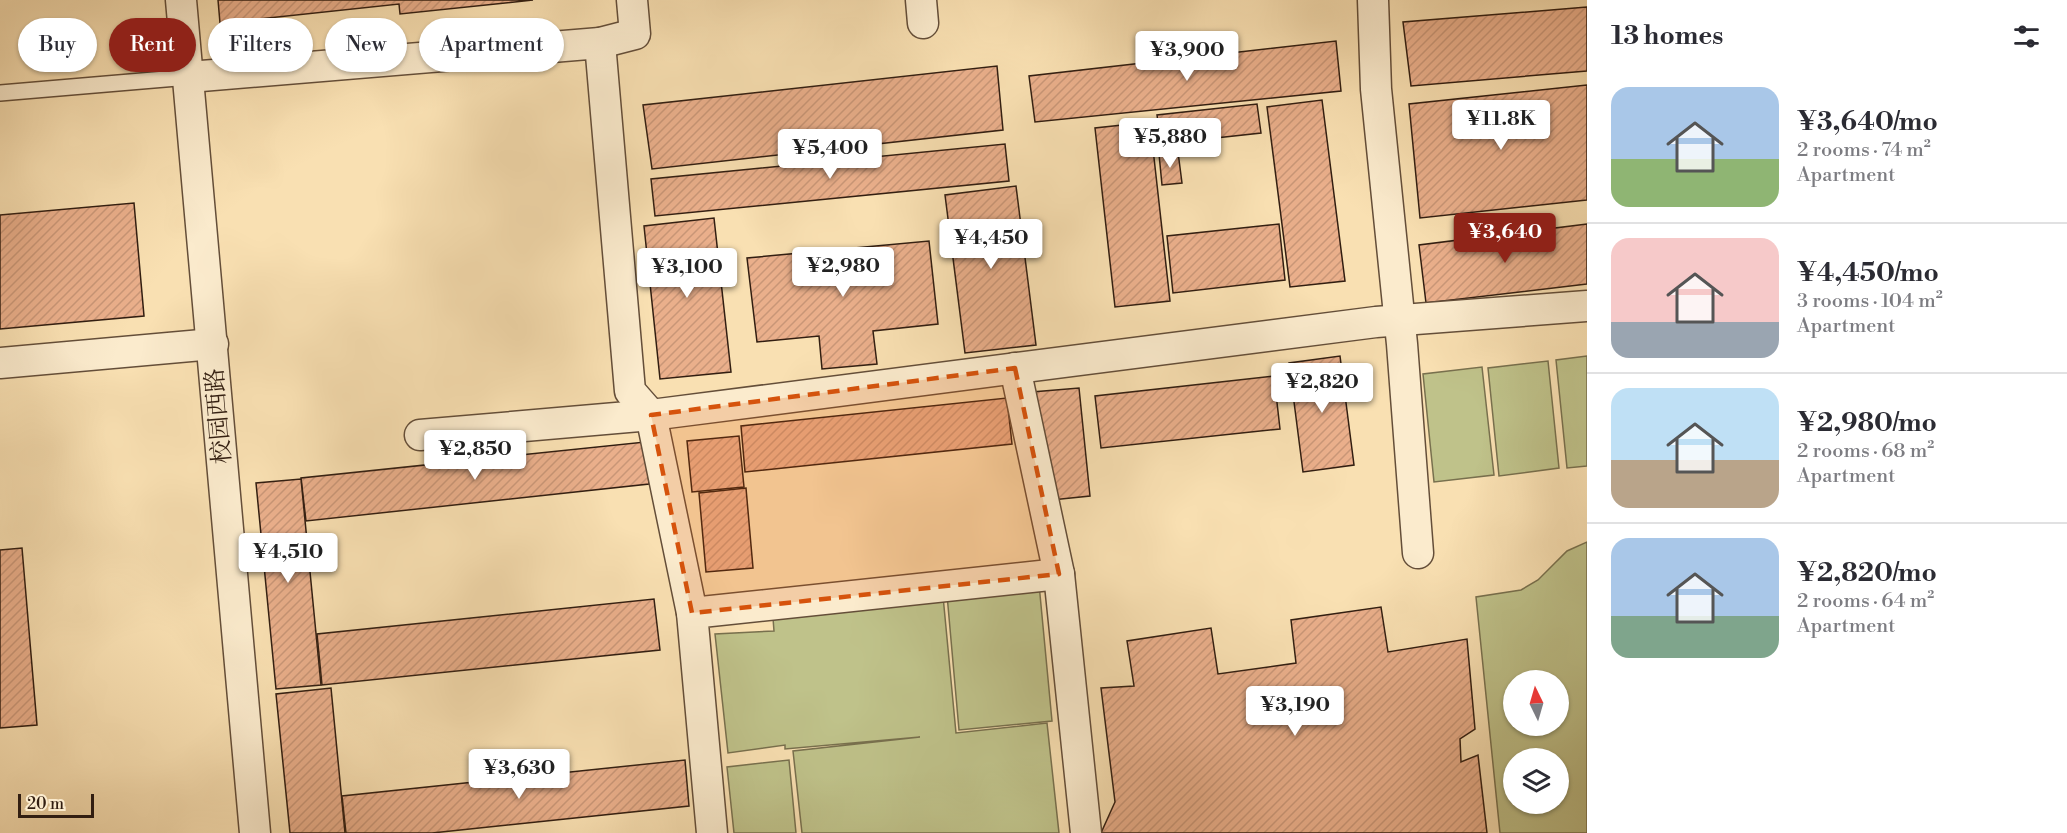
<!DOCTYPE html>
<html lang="en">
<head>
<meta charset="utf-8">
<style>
  :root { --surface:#fff; --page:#f2f2f3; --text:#2b2b33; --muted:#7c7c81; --line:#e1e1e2; --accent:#8f2418 }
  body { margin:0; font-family:"Libre Bodoni","Noto Serif SC",serif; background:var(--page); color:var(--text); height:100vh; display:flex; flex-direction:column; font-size:22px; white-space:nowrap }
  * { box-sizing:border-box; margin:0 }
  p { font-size:20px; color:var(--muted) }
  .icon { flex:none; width:33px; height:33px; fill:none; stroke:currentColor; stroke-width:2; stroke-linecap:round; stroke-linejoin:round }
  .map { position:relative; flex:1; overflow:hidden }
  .panel { display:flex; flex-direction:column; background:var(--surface); width:480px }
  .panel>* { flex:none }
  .guide { position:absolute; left:18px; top:18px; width:570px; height:54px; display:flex; gap:12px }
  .needle { width:39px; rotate:355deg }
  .tools { position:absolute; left:1503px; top:670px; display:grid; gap:12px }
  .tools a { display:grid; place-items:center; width:66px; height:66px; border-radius:50%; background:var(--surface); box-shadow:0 2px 4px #0004; font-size:30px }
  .scale { position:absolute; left:18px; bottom:15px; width:76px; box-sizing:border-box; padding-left:6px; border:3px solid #321e11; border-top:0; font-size:16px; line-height:21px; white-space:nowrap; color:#321e11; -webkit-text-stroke:4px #fbebcd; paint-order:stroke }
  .price { position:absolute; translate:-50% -51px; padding:0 14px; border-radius:6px; background:#fff; color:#222; font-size:20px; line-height:39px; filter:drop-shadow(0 2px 3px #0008) }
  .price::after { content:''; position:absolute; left:50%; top:36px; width:18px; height:14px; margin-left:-9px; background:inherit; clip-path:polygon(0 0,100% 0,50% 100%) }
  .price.current { background:var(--accent); color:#fff }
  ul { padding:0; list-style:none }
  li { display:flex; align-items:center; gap:18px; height:150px; padding:0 24px }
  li+li { border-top:2px solid var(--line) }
  li span { display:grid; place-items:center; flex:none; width:168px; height:120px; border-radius:18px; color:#555 }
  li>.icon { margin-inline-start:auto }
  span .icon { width:72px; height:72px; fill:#fffc; stroke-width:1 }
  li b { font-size:26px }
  h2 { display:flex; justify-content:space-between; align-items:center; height:72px; padding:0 24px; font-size:26px }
  .tag { padding:0 21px; border-radius:27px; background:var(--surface); box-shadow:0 2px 4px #0004; font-size:21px; line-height:54px }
  .tag.current { background:var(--accent); color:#fff }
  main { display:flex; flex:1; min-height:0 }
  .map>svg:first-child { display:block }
</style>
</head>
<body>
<main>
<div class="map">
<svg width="1587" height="833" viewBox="0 0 1587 833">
  <defs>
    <pattern id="building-hatch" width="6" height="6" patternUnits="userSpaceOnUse" patternTransform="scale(1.5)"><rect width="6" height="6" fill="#eaaf8b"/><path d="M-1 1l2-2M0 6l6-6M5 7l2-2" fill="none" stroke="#c99677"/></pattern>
  </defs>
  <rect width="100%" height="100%" fill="#f9e0b2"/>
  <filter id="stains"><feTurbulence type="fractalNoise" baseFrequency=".00333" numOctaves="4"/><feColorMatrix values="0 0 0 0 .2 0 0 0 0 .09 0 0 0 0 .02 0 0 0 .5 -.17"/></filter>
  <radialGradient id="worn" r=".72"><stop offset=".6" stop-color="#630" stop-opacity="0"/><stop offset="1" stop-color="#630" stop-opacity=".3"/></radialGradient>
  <g fill="#bfc28a" stroke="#78704e" stroke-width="1.5" fill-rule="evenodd">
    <path d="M1587 356V466L1567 468 1556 360Z"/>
    <path d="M1548 361 1559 468 1499 476 1488 368Z"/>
    <path d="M1482 367 1494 475 1434 482 1423 374Z"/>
    <path d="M1587 542V833H1500L1476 597 1521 590 1538 580 1567 551ZM1514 681H1558V726H1514ZM1514 759H1558V804H1514Z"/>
    <path d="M1037 563 1052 721 959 730 945 572Z"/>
    <path d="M941 575 956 733 1047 723 1059 833H802L793 751 920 737 785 749V745L728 753 715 634 774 631 771 592Z"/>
    <path d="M789 760 796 833H734L727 767Z"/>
  </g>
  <g fill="url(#building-hatch)" stroke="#321e11" stroke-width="1.5">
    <path d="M218 0H533L400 14 399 4 220 23Z"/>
    <path d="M1587 7V71L1411 86 1403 22Z"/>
    <path d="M1336 41 1341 91 1035 122 1029 76Z"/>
    <path d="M997 66 1003 130 652 169 643 105Z"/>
    <path d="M1587 85V200L1420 218 1409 104Z"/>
    <path d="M1322 100 1345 281 1290 287 1267 107Z"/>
    <path d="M1257 104 1261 133 1161 144 1157 115Z"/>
    <path d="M1150 122 1170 301 1115 307 1095 128Z"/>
    <path d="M1005 144 1009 181 655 216 651 179Z"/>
    <path d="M1178 152 1182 183 1162 185 1159 154Z"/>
    <path d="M1016 186 1036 345 965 353 945 195Z"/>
    <path d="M134 203 144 316 0 329V215Z"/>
    <path d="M714 218 731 372 660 379 644 226Z"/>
    <path d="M1279 224 1285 280 1173 293 1167 236Z"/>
    <path d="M1587 224V284L1426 303 1419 245Z"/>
    <path d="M929 241 938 324 873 331 877 364 822 369 819 336 757 342 747 258Z"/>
    <path d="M1340 356 1354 465 1303 472 1289 363Z"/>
    <path d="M1274 376 1280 429 1101 448 1095 396Z"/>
    <path d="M1079 388 1090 496 1042 501 1032 392Z"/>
    <path d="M1007 398 1012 444 745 472 741 426Z"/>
    <path d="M739 436 744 487 692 492 687 441Z"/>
    <path d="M645 442 649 484 306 521 301 478Z"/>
    <path d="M301 479 321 685 276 689 256 483Z"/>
    <path d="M746 488 753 568 706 572 699 493Z"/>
    <path d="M22 548 37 725 0 728V550Z"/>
    <path d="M654 599 660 650 322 685 317 634Z"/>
    <path d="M1381 607 1388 652 1467 639 1475 729 1460 739 1461 762 1478 755 1487 833H1101L1115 802 1101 688 1134 686 1127 641 1211 628 1218 674 1296 663 1291 620Z"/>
    <path d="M331 688 345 833H290L276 694Z"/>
    <path d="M685 760 689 806 432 833H346L342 796Z"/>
  </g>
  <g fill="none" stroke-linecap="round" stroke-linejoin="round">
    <defs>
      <path id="service" d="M0 93 189 77"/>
      <g id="minor">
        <path d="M181 0 255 833"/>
        <path d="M921 0 923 23"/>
        <path d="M1373 0 1376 89 1402 344 1418 553"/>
        <path d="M600 43 635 34 632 0"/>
        <path d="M189 77 600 43 630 391 651 415 692 613"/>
        <path d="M0 363 213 344"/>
        <path d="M1015 368 1059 574 1086 833"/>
        <path d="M420 435 651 415 1376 322 1587 306"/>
        <path d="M712 833 692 613 1059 574"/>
      </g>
    </defs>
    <use href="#service" stroke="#644e39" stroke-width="18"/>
    <use href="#minor" stroke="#644e39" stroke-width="33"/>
    <use href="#service" stroke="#fbebcd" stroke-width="15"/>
    <use href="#minor" stroke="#fbebcd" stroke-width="30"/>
  </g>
  <path fill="#d6530c" fill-opacity="0.2" stroke="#d6530c" stroke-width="4.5" stroke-dasharray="12 8" stroke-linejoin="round" d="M1015 368 1059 574 692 613 651 415Z"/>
  <g text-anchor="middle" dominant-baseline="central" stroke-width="4.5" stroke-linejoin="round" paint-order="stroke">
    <g font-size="24" fill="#321e11" stroke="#fbebcd">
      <text transform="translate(219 416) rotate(-95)">校园西路</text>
    </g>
  </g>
  <rect width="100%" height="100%" filter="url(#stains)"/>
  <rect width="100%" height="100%" fill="url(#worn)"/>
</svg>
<div class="tools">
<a><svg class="needle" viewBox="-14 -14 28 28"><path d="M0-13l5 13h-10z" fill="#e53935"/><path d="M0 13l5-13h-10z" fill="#7c7c81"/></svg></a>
<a><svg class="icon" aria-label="layers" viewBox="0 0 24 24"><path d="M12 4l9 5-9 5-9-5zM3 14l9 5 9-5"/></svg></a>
</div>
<div class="scale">20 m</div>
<b class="price" style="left:1187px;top:82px">¥3,900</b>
<b class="price" style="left:1501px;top:151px">¥11.8K</b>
<b class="price" style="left:1170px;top:169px">¥5,880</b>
<b class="price" style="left:830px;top:180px">¥5,400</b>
<b class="price current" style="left:1505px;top:264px">¥3,640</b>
<b class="price" style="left:991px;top:270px">¥4,450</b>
<b class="price" style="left:843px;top:298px">¥2,980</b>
<b class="price" style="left:687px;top:299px">¥3,100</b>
<b class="price" style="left:1322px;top:414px">¥2,820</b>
<b class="price" style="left:475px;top:481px">¥2,850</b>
<b class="price" style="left:288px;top:584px">¥4,510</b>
<b class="price" style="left:1295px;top:737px">¥3,190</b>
<b class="price" style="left:519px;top:800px">¥3,630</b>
<div class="guide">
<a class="tag">Buy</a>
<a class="tag current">Rent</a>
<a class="tag">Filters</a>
<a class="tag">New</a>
<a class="tag">Apartment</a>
</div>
</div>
<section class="panel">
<h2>13 homes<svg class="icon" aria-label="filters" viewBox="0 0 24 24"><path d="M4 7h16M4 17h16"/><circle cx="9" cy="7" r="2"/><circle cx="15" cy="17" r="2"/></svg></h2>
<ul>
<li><span style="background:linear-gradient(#a9c7e8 60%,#8fb573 0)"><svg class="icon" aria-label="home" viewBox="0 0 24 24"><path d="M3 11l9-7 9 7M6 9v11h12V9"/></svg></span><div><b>¥3,640/mo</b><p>2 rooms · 74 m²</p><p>Apartment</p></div></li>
<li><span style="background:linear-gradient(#f6c9c9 70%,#9aa5b1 0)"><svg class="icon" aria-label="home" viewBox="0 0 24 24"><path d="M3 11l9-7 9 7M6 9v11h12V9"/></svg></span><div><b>¥4,450/mo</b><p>3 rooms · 104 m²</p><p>Apartment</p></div></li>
<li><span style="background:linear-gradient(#bfe0f5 60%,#b9a48a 0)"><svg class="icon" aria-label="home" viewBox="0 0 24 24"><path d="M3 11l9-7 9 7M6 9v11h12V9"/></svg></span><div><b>¥2,980/mo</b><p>2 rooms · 68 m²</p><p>Apartment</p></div></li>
<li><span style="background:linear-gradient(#a9c7e8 65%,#7fa58c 0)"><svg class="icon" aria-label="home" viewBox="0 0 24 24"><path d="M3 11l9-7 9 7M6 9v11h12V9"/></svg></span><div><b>¥2,820/mo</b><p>2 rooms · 64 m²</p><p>Apartment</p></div></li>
</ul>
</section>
</main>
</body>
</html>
